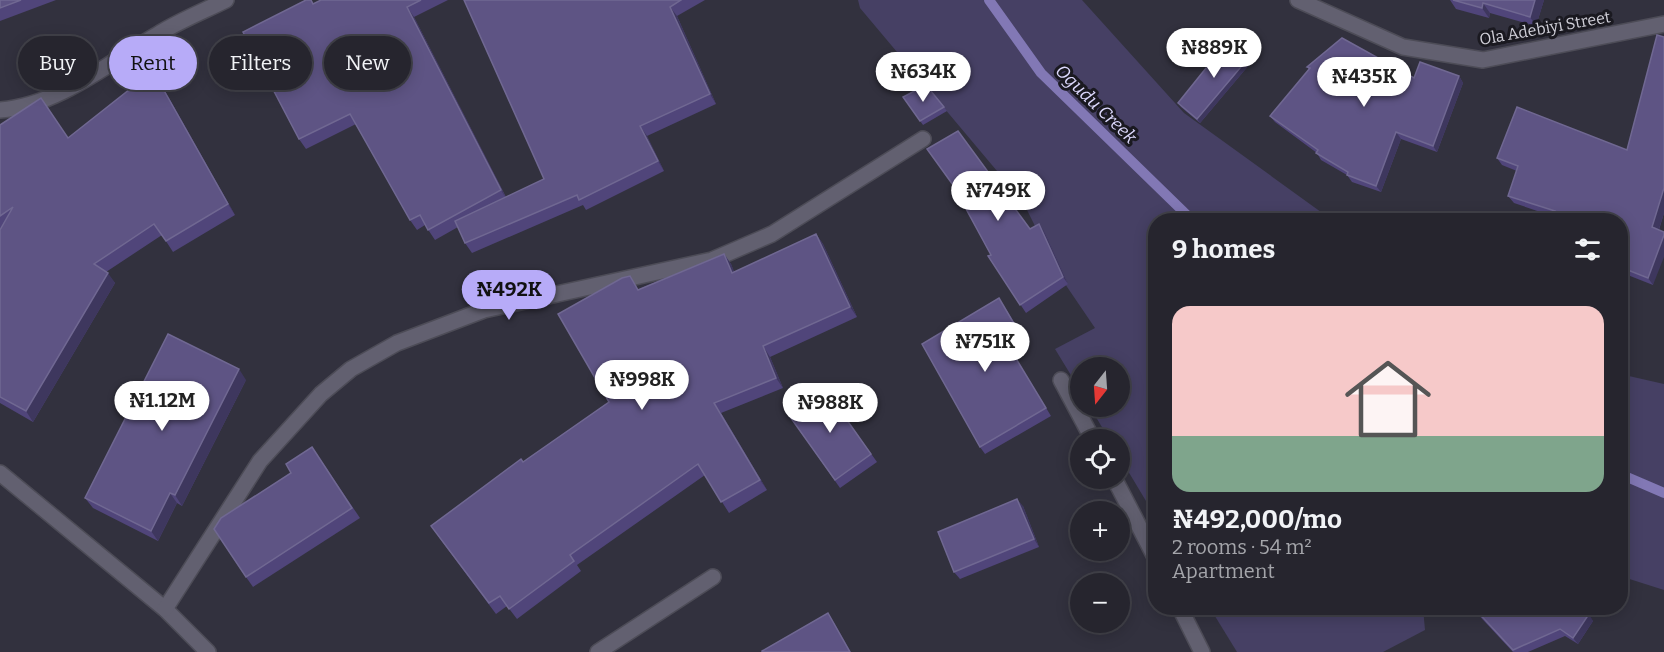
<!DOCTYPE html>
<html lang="en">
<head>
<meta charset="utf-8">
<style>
  :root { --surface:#26252e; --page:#32313a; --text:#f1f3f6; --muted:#a4a5aa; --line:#42424a; --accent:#b7abf8 }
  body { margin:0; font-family:Bitter,serif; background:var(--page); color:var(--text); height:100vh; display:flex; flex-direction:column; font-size:22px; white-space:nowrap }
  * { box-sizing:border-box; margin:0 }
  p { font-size:20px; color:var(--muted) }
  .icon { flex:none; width:33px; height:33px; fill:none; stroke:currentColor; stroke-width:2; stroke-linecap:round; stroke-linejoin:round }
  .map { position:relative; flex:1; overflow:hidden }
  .drawer { position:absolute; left:1148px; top:213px; width:480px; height:402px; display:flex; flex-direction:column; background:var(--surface); border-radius:24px; box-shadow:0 3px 15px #0003,0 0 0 2px var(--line) }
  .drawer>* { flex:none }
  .banner { position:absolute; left:18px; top:36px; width:570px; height:54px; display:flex; gap:12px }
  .needle { width:39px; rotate:197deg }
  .tools { position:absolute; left:1070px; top:357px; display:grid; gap:12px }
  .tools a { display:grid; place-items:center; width:60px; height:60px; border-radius:50%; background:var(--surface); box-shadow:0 3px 15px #0003,0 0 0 2px var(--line); font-size:30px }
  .price { position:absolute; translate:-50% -51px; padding:0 14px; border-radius:21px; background:#fff; color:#222; font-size:20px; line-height:39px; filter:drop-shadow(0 2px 3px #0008) }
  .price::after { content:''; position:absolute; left:50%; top:36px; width:18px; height:14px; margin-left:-9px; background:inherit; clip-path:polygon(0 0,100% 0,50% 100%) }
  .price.on { background:var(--accent); color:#111 }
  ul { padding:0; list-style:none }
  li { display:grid; align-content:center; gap:12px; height:318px; padding:0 24px }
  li+li { border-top:2px solid var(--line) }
  li span { display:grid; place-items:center; height:186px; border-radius:18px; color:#555 }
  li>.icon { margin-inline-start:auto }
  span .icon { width:108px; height:108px; fill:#fffc; stroke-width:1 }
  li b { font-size:26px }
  h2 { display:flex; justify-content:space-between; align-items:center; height:72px; padding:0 24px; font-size:26px }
  .tag { padding:0 21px; border-radius:27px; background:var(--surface); box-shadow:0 3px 15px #0003,0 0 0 2px var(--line); font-size:21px; line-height:54px }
  .tag.on { background:var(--accent); color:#111 }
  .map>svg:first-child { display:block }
</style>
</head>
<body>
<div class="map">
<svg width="1664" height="652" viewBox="0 0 1664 652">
  <rect width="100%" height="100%" fill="#32313e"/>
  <g fill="#464064">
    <path d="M858 0H1082L1184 113 1332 220H1155V516L1119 456V440L1109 439 1090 407 1119 406V368H1080V390L1055 349 1095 328 1061 278 1023 202 860 8Z"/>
    <path d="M1620 374 1664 384V590L1620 576Z"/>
    <path d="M1210 608H1423L1425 630 1383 652H1237Z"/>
  </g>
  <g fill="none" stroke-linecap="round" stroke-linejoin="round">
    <g stroke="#8278b5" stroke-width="10">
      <path d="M989 0 1041 73 1192 220"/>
      <path d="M1620 474 1664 493"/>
    </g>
    <defs>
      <g id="minor">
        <path d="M1298 0 1403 47 1483 60 1664 24"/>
        <path d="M0 110C58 106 111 61 160 33 181 20 204 11 226 0"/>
        <path d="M1061 380 1093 440"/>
        <path d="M0 473 165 609 208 652"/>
        <path d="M1114 478 1155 557"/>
        <path d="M1180 608 1202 652"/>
        <path d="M165 609 260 461 321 394 351 369 397 343 484 310 712 260 772 234 923 139"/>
        <path d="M598 652 713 577"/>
      </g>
    </defs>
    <use href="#minor" stroke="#4d4c57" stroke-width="18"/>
    <use href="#minor" stroke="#626070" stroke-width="15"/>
  </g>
  <g fill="#50457a">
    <path d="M0 0H56L0 21Z"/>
    <path d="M311 0 314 4 321 0H448L414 17 506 197 544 179 464 0H705L677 16 716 104 647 136 664 171 586 210 583 205 472 253 465 243 458 227 435 240 425 225 417 230 410 220 356 124 306 149 299 139Z"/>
    <path d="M1450 0H1544L1536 26 1490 13 1489 18 1456 9Z"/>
    <path d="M1664 37V213L1659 230 1653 285 1620 272V220L1552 216 1514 203 1508 196 1517 171 1502 165 1497 158 1627 150Z"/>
    <path d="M1251 55 1254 59 1200 123 1181 107 1178 103Z"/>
    <path d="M1307 67 1414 78 1459 76 1463 83 1437 152 1401 139 1381 192 1352 182 1347 175 1321 160 1317 153 1275 122 1270 116 1309 70Z"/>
    <path d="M160 82 235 215 173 252 162 235 106 272 115 283 33 422 0 403V125L68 138Z"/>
    <path d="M903 97 944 107 947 111 923 125Z"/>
    <path d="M953 185 1030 229 1044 231 1068 284 1026 313 988 256 991 255Z"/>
    <path d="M816 234 823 244 857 317 770 357 783 388 721 413 767 490 729 513 705 475 577 565 581 571 517 619 507 606 496 614 438 536 523 462 609 402 639 289 724 254 731 264 734 272Z"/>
    <path d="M1004 306 1026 341 1011 350 1051 416 985 454 980 447Z"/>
    <path d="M246 380 182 506 177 503 158 541 93 508 85 498Z"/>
    <path d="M825 389 877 462 840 488 788 414Z"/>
    <path d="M312 447 360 518 253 587 246 577 291 473Z"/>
    <path d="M1023 506 1039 547 960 579 954 572Z"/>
    <path d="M1472 608H1579L1593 621 1578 644 1565 636 1528 652H1513Z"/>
  </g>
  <g fill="#3e375e">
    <path d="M1535 0H1544L1536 26 1530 17Z"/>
    <path d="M1483 3 1490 13 1489 18 1482 8Z"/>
    <path d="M407 7 414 17 507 200 501 190Z"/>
    <path d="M670 7 677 16 716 104 710 94Z"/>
    <path d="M1251 55 1254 59 1200 123 1197 119Z"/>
    <path d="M153 71 160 82 235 215 228 204Z"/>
    <path d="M1459 76 1463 83 1437 152 1433 146Z"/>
    <path d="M640 126 647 136 664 171 658 161Z"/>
    <path d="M1396 132 1401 139 1381 192 1376 186Z"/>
    <path d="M1664 188V213L1657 235 1652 227Z"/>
    <path d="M1039 224 1044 231 1068 284 1063 277Z"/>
    <path d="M816 234 823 244 857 317 850 307Z"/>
    <path d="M1664 235V257L1653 285 1648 278Z"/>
    <path d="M724 254 731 264 739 283 732 273Z"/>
    <path d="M108 273 115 283 33 422 26 411Z"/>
    <path d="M763 346 770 357 783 388 776 378Z"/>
    <path d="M239 369 246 380 182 506 175 495Z"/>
    <path d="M714 403 721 413 767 490 760 480Z"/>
    <path d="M170 493 177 503 158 541 151 531Z"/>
    <path d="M1017 499 1023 506 1039 547 1034 539Z"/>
    <path d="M828 613 835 624 851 652H850Z"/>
    <path d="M1589 614 1593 621 1578 644 1573 638Z"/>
  </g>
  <g fill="#5e5484" stroke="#706892" stroke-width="1.5">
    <path d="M0 0H21L0 8Z"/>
    <path d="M306 0H311L313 4 321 0H421L407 7 501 190 428 230 420 215 410 220 350 114 299 139 243 32Z"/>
    <path d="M464 0H681L670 7 710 94 640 126 658 161 579 200 577 195 465 243 455 221 544 179Z"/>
    <path d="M1453 0H1535L1530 17 1483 3 1482 8Z"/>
    <path d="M1657 35 1664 37V188L1652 227 1664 232V235L1648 278 1620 267V220H1550L1555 211 1508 196 1518 166 1497 158 1517 107 1627 150Z"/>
    <path d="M1342 38 1414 78 1420 62 1459 76 1433 146 1396 132 1376 186 1347 175 1348 172 1316 153 1318 150 1270 116 1310 68 1307 67Z"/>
    <path d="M1227 42 1251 55 1197 119 1178 103Z"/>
    <path d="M153 71 228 204 166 241 154 224 94 264 108 273 26 411 0 397V230L13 207 0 216V125L41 98 68 138Z"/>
    <path d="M926 85 944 107 920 121 903 97Z"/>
    <path d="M958 131 1030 229 1039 224 1063 277 1020 305 988 256 991 255 953 185 927 149Z"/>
    <path d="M816 234 850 307 763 346 776 378 714 403 760 480 721 502 698 464 570 555 574 561 509 609 500 596 489 603 431 526 521 459 523 462 609 402 558 314 622 278 630 276 638 290 724 254 732 273Z"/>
    <path d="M999 298 1020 334 1006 342 1046 408 980 447 922 344Z"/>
    <path d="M168 334 239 369 175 495 170 493 151 531 85 498Z"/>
    <path d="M825 389 871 454 835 480 788 414Z"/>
    <path d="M312 447 352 508 246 577 214 529 221 518 291 473 286 464Z"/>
    <path d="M1017 499 1034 539 954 572 938 532Z"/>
    <path d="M1474 608H1579L1589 614 1573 638 1560 629 1513 650Z"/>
    <path d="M828 613 850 652H762V651Z"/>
  </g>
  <g text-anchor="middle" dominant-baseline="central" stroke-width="6" stroke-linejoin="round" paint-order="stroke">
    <g font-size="16" fill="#d1d0d9" stroke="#1a1920">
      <text transform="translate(1545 28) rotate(-10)">Ola Adebiyi Street</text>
    </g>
    <g font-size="18" font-style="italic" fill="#dcd8fc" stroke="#1a1920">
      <text transform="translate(1096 104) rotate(44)">Ogudu Creek</text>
    </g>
  </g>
</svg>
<div class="tools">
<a><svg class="needle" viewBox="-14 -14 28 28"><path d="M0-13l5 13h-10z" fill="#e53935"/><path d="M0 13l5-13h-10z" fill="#a4a5aa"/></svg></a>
<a><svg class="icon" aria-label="locate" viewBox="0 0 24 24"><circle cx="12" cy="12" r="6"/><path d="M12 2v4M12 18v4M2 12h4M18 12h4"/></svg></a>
<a>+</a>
<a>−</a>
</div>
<b class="price" style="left:1214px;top:79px">₦889K</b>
<b class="price" style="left:923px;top:103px">₦634K</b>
<b class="price" style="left:1364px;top:108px">₦435K</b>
<b class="price" style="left:998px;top:222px">₦749K</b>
<b class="price on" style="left:509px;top:321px">₦492K</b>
<b class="price" style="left:985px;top:373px">₦751K</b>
<b class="price" style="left:642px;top:411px">₦998K</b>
<b class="price" style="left:162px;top:432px">₦1.12M</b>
<b class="price" style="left:830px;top:434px">₦988K</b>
<div class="banner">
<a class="tag">Buy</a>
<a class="tag on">Rent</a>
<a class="tag">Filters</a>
<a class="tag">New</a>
</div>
<section class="drawer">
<h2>9 homes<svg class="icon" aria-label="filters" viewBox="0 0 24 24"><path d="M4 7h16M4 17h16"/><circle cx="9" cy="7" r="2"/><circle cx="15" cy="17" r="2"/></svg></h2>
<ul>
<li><span style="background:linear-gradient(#f6c9c9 70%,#7fa58c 0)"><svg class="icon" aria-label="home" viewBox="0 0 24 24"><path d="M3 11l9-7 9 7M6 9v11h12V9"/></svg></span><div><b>₦492,000/mo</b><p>2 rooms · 54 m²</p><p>Apartment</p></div></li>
</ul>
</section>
</div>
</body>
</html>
